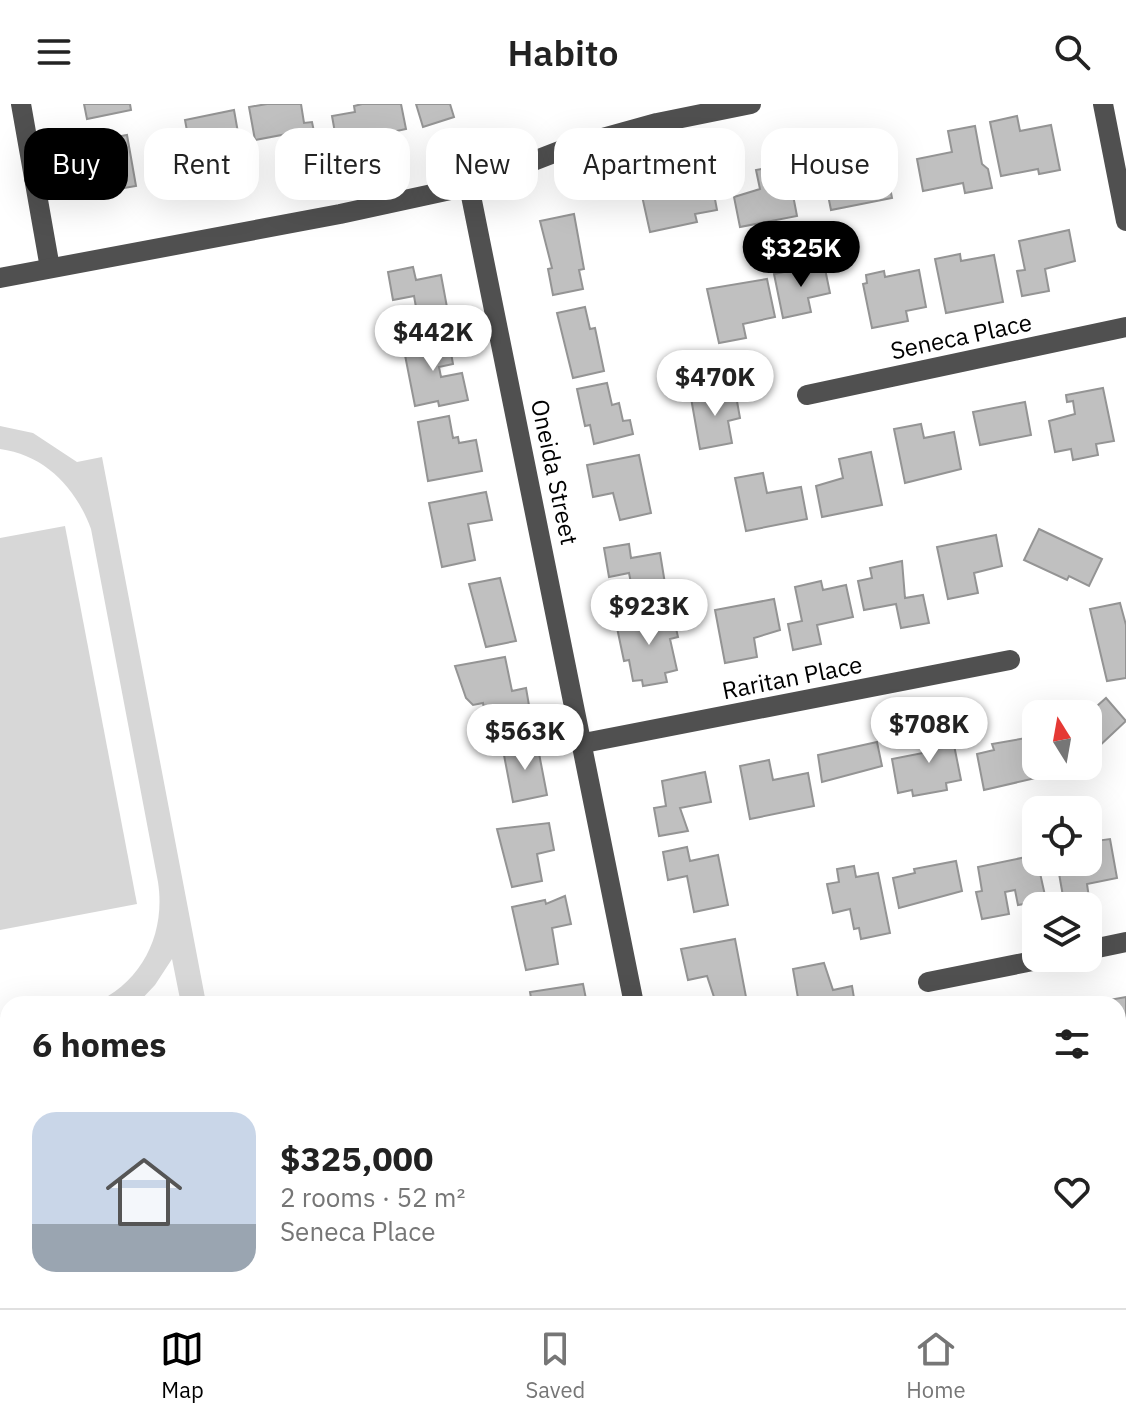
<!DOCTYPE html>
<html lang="en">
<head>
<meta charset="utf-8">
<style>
  :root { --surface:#fff; --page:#f2f2f2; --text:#222; --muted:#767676; --line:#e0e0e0; --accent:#000 }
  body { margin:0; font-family:"IBM Plex Sans",sans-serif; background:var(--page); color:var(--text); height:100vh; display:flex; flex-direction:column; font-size:30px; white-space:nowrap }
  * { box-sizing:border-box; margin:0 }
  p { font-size:26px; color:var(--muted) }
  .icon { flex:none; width:44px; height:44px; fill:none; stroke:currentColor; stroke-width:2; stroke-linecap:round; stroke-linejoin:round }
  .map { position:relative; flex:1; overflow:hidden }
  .panel { position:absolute; left:0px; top:892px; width:1126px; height:312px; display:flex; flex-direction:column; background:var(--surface); border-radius:24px 24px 0 0; box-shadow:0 8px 32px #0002 }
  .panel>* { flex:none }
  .top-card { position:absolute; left:24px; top:24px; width:1078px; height:72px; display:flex; gap:16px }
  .needle { width:52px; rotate:349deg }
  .buttons { position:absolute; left:1022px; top:596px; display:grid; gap:16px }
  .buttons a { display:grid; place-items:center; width:80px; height:80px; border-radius:16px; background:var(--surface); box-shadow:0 8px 32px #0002; font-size:40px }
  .price { position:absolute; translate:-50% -68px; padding:0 18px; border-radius:28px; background:#fff; color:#222; font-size:26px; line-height:52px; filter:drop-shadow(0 2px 4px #0008) }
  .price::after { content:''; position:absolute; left:50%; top:48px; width:24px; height:18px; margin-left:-12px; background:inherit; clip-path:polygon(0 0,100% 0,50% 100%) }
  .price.active { background:var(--accent); color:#fff }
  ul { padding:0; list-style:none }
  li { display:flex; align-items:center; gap:24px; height:200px; padding:0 32px }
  li span { display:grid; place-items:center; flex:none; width:224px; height:160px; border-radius:24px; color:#555 }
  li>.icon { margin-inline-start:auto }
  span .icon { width:96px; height:96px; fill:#fffc; stroke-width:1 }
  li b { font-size:34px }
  h2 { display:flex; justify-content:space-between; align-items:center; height:96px; padding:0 32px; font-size:34px }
  .pill { padding:0 28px; border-radius:24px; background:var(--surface); box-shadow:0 8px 32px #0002; font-size:28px; line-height:72px }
  .pill.active { background:var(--accent); color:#fff }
  header { display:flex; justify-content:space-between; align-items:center; height:104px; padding:0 32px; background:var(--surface); font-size:36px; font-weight:600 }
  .tab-bar { display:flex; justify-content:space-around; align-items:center; height:112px; border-top:2px solid var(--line); background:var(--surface); font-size:22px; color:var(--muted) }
  .tab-bar a { display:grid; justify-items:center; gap:4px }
  .tab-bar .active { color:var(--accent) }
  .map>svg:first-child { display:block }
</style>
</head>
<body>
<header><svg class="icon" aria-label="menu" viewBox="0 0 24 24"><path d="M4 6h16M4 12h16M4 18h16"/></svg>Habito<svg class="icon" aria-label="search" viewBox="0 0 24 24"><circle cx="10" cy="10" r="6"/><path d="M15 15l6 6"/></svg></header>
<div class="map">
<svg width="1126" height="1204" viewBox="0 0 1126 1204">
  <rect width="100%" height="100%" fill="#fff"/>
  <g fill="#d7d7d7">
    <path d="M0 322 33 329 77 358 102 353 206 899 181 900 172 855 155 881 137 900H93C142 879 166 830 158 778L91 425C76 384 45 351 0 345Z"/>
    <path d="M65 422 137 800 0 826V434Z"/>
  </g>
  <g fill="#c0c0c0" stroke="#949494" stroke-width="2">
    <path d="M84 0H130L131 6 87 15Z"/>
    <path d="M267 0H301L304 19 312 18 318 47 291 52 287 30 255 36 249 3Z"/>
    <path d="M401 0 406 25 337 40 332 12 355 8 354 2 362 0Z"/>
    <path d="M416 0H450L454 13 423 23Z"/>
    <path d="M234 6 240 40 205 45 208 66 180 71 175 46 190 43 185 16Z"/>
    <path d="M1017 12 1020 27 1051 21 1060 66 1039 70 1038 65 1001 72 990 18Z"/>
    <path d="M975 22 982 60 988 65 992 84 965 89 963 79 923 87 917 55 952 48 948 27Z"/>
    <path d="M127 31 136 82 106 87 102 66 88 68 83 39Z"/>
    <path d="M883 47 892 94 831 106 826 81 819 82 814 53 841 48 845 70 857 67 854 52Z"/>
    <path d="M787 60 797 112 740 123 734 93 760 85 756 66Z"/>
    <path d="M711 74 717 106 695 110 697 118 650 128 642 92Z"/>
    <path d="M574 110 584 165 579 166 583 185 553 191 548 165 552 164 540 117Z"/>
    <path d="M1069 126 1075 157 1045 165 1049 187 1022 192 1017 167 1025 166 1019 137Z"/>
    <path d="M960 150 961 157 994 151 1003 198 946 209 935 155Z"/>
    <path d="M824 160 830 189 808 194 811 208 783 214 774 170Z"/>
    <path d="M413 163 416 176 441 171 449 214 419 220 414 192 393 196 388 168Z"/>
    <path d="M919 166 926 203 906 207 908 217 872 224 863 180 867 179 866 171 884 167 885 173Z"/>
    <path d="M767 175 775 213 743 220 746 234 719 239 707 185Z"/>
    <path d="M585 203 590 225 595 224 604 267 573 274 557 209Z"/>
    <path d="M448 232 453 260 439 263 441 273 462 269 468 296 439 302 438 297 415 302 403 241Z"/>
    <path d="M607 279 612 301 619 299 623 317 630 316 633 330 594 340 590 321 585 322 577 285Z"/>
    <path d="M1103 284 1114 337 1096 340 1098 351 1073 356 1071 345 1055 348 1049 317 1075 310 1073 297 1067 298 1066 291Z"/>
    <path d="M735 286 740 314 728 317 732 339 700 345 691 294Z"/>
    <path d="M1025 298 1031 331 980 341 973 308Z"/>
    <path d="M449 312 453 334 458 333 459 339 476 336 482 367 428 377 418 318Z"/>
    <path d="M921 320 924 334 954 328 961 365 905 379 894 325Z"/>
    <path d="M871 348 882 401 822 413 816 382 843 374 839 355Z"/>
    <path d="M639 351 651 409 620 416 613 389 593 393 587 361Z"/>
    <path d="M763 369 767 389 801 383 807 415 746 427 735 374Z"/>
    <path d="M486 388 492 416 468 420 475 456 442 463 429 399Z"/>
    <path d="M1039 425 1102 455 1089 482 1069 472 1067 476 1024 456Z"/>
    <path d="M996 431 1002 462 974 469 978 489 948 495 937 443Z"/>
    <path d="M629 440 631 454 660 449 668 498 636 504 629 469 609 473 604 444Z"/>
    <path d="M902 457 905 494 923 491 929 519 901 524 896 500 864 506 858 477 872 474 870 464Z"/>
    <path d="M500 474 516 537 486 543 469 480Z"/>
    <path d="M821 477 823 486 846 481 853 513 817 521 821 540 793 546 788 520 802 517 795 483Z"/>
    <path d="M774 495 780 526 754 534 757 553 725 559 715 506Z"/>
    <path d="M1120 499 1126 521V574L1107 577 1090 505Z"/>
    <path d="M672 507 678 533 670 535 677 566 665 569 667 578 643 582 642 576 633 577 629 556 624 557 616 519Z"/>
    <path d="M505 553 512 587 526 584 531 613 487 621 483 599 473 601 466 594 455 562Z"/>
    <path d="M1106 594 1126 617 1096 645 1093 642 1088 647V610Z"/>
    <path d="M950 621 961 676 946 679 947 686 913 692 912 686 898 689 892 655 928 648 923 626Z"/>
    <path d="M1032 633 1040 673 984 686 977 650 994 646 992 640Z"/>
    <path d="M877 638 882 662 822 678 818 651Z"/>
    <path d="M537 639 547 691 513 698 503 646Z"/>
    <path d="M769 656 773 676 808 669 814 702 750 715 740 662Z"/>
    <path d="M705 668 711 698 680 704 688 727 659 732 654 704 666 702 662 677Z"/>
    <path d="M549 719 554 746 537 750 542 777 512 783 497 725Z"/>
    <path d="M1110 735 1117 774 1087 780 1089 794 1064 798 1057 758H1088V738Z"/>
    <path d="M687 743 690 757 718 751 728 801 694 808 687 772 668 776 663 748Z"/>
    <path d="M1036 751 1046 796 1018 801 1015 786 1005 788 1009 810 982 815 976 788 982 787 978 763Z"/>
    <path d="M956 757 962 787 899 804 893 774 915 769 914 765Z"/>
    <path d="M854 762 856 773 878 769 890 829 861 835 859 824 854 825 850 805 833 809 827 780 839 778 837 765Z"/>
    <path d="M565 792 571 820 552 824 558 860 526 866 512 803 545 796 546 800Z"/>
    <path d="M735 835 746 893 716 899 707 872 688 876 681 845Z"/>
    <path d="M824 859 833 886 852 882 855 900H799L793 865Z"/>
    <path d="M583 880 587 900H532L530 888Z"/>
    <path d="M1126 893V949L1118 950V900H1110L1109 896Z"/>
    <path d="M2 1021 5 1036 8 1035V1196H118L119 1204H0Z"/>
    <path d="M1126 1047V1077L1119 1079 1118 1048Z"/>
    <path d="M181 1196H230L233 1204H157L182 1199Z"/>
    <path d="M1068 1196H1097L1098 1202 1126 1197V1204H1070Z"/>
  </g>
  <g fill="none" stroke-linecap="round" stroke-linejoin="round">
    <g stroke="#505050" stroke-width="20">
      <path d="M21 0 50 164"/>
      <path d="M1103 0 1126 117"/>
      <path d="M469 82 634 900"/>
      <path d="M0 174 340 110 469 82 567 44 657 19 751 0"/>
      <path d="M807 291 1126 223"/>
      <path d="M584 639 1010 556"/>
      <path d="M1088 846 1126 838"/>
      <path d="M928 878 1048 854"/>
      <path d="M1118 1128 1126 1127"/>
      <path d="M691 1196 692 1204"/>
      <path d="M724 1204 766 1196"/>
    </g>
  </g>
  <g text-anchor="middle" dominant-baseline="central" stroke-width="7" stroke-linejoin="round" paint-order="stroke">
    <g font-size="24" fill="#000" stroke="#fff">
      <text transform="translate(961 232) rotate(-12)">Seneca Place</text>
      <text transform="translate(555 368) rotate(78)">Oneida Street</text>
      <text transform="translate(792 573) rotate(-11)">Raritan Place</text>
    </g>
  </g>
</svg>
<div class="buttons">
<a><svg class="needle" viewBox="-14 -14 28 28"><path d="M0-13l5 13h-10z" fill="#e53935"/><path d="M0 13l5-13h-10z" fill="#767676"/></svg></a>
<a><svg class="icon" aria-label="locate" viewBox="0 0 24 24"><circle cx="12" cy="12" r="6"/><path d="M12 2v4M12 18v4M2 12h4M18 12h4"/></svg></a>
<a><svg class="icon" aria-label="layers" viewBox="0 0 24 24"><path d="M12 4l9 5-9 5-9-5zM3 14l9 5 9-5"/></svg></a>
</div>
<b class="price active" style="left:801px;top:185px">$325K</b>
<b class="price" style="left:433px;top:269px">$442K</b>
<b class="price" style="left:715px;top:314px">$470K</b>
<b class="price" style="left:649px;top:543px">$923K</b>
<b class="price" style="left:929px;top:661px">$708K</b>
<b class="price" style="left:525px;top:668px">$563K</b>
<div class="top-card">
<a class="pill active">Buy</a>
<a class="pill">Rent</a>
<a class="pill">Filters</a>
<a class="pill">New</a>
<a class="pill">Apartment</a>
<a class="pill">House</a>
</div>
<section class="panel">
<h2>6 homes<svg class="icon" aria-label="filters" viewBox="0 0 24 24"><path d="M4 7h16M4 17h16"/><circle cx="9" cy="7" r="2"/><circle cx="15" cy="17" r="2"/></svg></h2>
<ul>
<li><span style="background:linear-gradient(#c9d6e8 70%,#9aa5b1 0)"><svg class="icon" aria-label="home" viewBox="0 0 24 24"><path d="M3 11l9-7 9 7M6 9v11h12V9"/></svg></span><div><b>$325,000</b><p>2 rooms · 52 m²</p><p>Seneca Place</p></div><svg class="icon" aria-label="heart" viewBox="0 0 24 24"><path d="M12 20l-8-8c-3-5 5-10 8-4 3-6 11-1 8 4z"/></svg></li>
</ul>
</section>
</div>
<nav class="tab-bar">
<a class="active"><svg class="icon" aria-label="map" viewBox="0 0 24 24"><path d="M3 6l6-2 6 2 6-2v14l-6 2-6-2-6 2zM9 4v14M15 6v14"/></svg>Map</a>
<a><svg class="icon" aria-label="saved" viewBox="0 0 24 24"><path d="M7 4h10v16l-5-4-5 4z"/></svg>Saved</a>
<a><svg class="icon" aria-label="home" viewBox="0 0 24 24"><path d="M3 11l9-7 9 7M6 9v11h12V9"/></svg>Home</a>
</nav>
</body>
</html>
